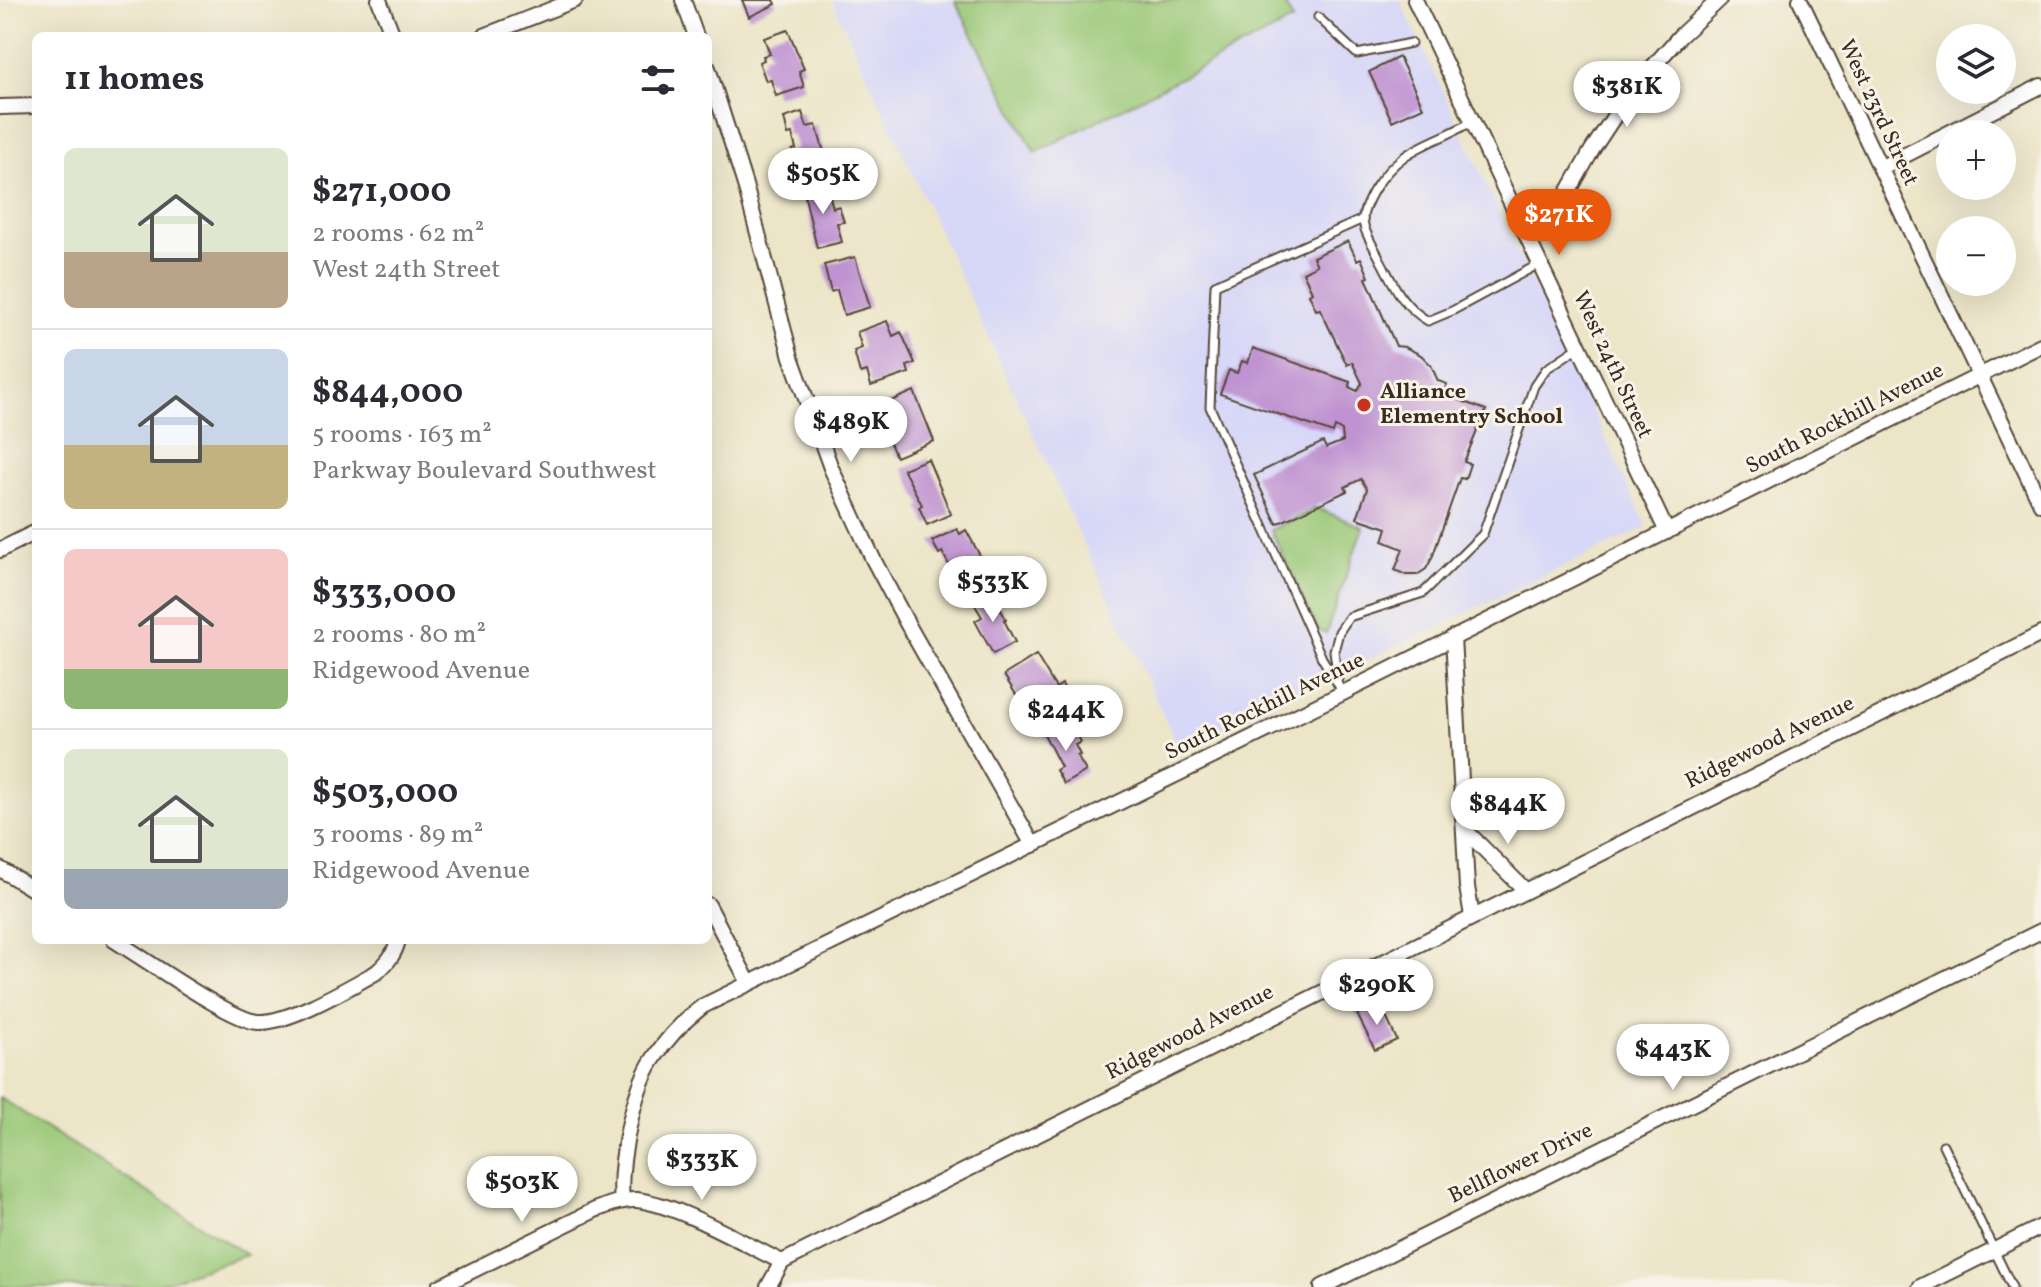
<!DOCTYPE html>
<html lang="en">
<head>
<meta charset="utf-8">
<style>
  :root { --surface:#fff; --page:#f7f7f7; --text:#2b2b33; --muted:#7c7c81; --line:#e1e1e2; --accent:#ea580c }
  body { margin:0; font-family:Vollkorn,serif; background:var(--page); color:var(--text); height:100vh; display:flex; flex-direction:column; font-size:30px; white-space:nowrap }
  * { box-sizing:border-box; margin:0 }
  p { font-size:26px; color:var(--muted) }
  .icon { flex:none; width:44px; height:44px; fill:none; stroke:currentColor; stroke-width:2; stroke-linecap:round; stroke-linejoin:round }
  .map { position:relative; flex:1; overflow:hidden }
  .side { position:absolute; left:32px; top:32px; width:680px; height:912px; display:flex; flex-direction:column; background:var(--surface); border-radius:12px; box-shadow:0 8px 32px #0002 }
  .side>* { flex:none }
  .buttons { position:absolute; left:1936px; top:24px; display:grid; gap:16px }
  .buttons a { display:grid; place-items:center; width:80px; height:80px; border-radius:50%; background:var(--surface); box-shadow:0 8px 32px #0002; font-size:40px }
  .price { position:absolute; translate:-50% -68px; padding:0 18px; border-radius:28px; background:#fff; color:#222; font-size:26px; line-height:52px; filter:drop-shadow(0 2px 4px #0008) }
  .price::after { content:''; position:absolute; left:50%; top:48px; width:24px; height:18px; margin-left:-12px; background:inherit; clip-path:polygon(0 0,100% 0,50% 100%) }
  .price.active { background:var(--accent); color:#fff }
  ul { padding:0; list-style:none }
  li { display:flex; align-items:center; gap:24px; height:200px; padding:0 32px }
  li+li { border-top:2px solid var(--line) }
  li span { display:grid; place-items:center; flex:none; width:224px; height:160px; border-radius:12px; color:#555 }
  li>.icon { margin-inline-start:auto }
  span .icon { width:96px; height:96px; fill:#fffc; stroke-width:1 }
  li b { font-size:34px }
  h2 { display:flex; justify-content:space-between; align-items:center; height:96px; padding:0 32px; font-size:34px }
  .map>svg:first-child { display:block }
</style>
</head>
<body>
<div class="map">
<svg width="2041" height="1287" viewBox="0 0 2041 1287">
  <rect width="100%" height="100%" fill="#f7f3e8"/>
  <filter id="ink" filterUnits="userSpaceOnUse"><feTurbulence type="fractalNoise" baseFrequency=".0125" numOctaves="2"/><feDisplacementMap in="SourceGraphic" scale="16" xChannelSelector="R" yChannelSelector="G"/><feConvolveMatrix kernelMatrix="1 2 1 2 8 2 1 2 1" color-interpolation-filters="sRGB"/></filter>
  <filter id="wash" filterUnits="userSpaceOnUse"><feTurbulence type="fractalNoise" baseFrequency=".006" numOctaves="4" result="noise"/><feDisplacementMap in="SourceGraphic" scale="32" xChannelSelector="R" yChannelSelector="G"/><feGaussianBlur stdDeviation="1.8" result="paint"/><feColorMatrix in="noise" values="0 0 0 0 0 0 0 0 0 0 0 0 0 0 0 0 0 1.4 0 .05"/><feComposite in="paint" operator="in"/></filter>
  <g filter="url(#wash)">
    <rect width="100%" height="100%" fill="#ece5c8"/>
    <path fill="#d7d7f8" d="M832 0H1400L1647 527 1179 749Z"/>
    <g fill="#9ac877" stroke="#6a794a" stroke-width="2">
      <path d="M1282 0 1293 20 1035 153 955 1Z"/>
      <path d="M1316 508 1363 527 1326 633 1318 630 1271 530Z"/>
      <path d="M1357 991 1367 994 1372 1006 1357 1014 1349 998 1351 994Z"/>
      <path d="M0 1098 247 1255 149 1287H0Z"/>
    </g>
    <g id="blocks">
      <g fill="#bf93d1">
        <path d="M742 0H774L776 4 749 17Z"/>
        <path d="M788 30 804 69 799 71 804 87 776 96 771 80 766 81 759 62 764 60 763 56 770 54 764 38Z"/>
        <path d="M1399 57 1423 107 1392 121 1369 72Z"/>
        <path d="M802 112 807 127 816 125 828 166 799 175 792 150 796 149 792 134 788 135 784 118Z"/>
        <path d="M826 183 833 208 839 206 844 222 837 223 842 242 817 248 803 189Z"/>
        <path d="M1348 241 1357 260 1361 258 1369 277 1366 278 1396 346 1405 347 1421 355 1431 365 1438 381 1447 384 1443 394 1486 410 1464 462 1470 464 1465 479 1460 478 1432 558 1426 569 1417 575H1406L1395 570 1403 549 1383 541 1387 528 1357 518 1367 489 1361 479 1345 487 1347 491 1277 524 1254 475 1323 442 1326 448 1343 441 1342 431 1335 427 1333 433 1220 394 1229 370 1237 373 1242 361 1248 363 1253 348 1350 382 1349 387 1357 391 1362 383 1352 362 1347 365 1320 309 1316 310 1309 294 1312 292 1303 272 1317 265 1313 257Z"/>
        <path d="M855 257 870 307 844 315 837 290 831 292 824 265Z"/>
        <path d="M887 321 893 336 901 332 915 363 907 366 909 373 871 386 867 371 860 373 854 351 862 348 857 332Z"/>
        <path d="M914 391 934 441 896 457 884 429 892 426 884 404Z"/>
        <path d="M928 459 951 514 927 525 919 507 922 505 903 469Z"/>
        <path d="M957 529 960 534 966 530 983 561 955 576 942 552 939 554 932 541Z"/>
        <path d="M992 593 1006 619 1004 620 1015 642 993 654 975 621 982 617 973 602Z"/>
        <path d="M1036 655 1056 688 1062 684 1072 702 1034 724 1004 675Z"/>
        <path d="M1064 724 1068 734 1075 730 1081 742 1075 745 1080 755 1077 756 1086 771 1064 784 1056 770 1061 767 1044 734Z"/>
        <path d="M1381 1006 1397 1040 1375 1050 1357 1014Z"/>
      </g>
    </g>
  </g>
  <g filter="url(#ink)">
    <use href="#blocks" fill-opacity="0" stroke="#564638" stroke-width="2"/>
    <g fill="none" stroke-linecap="round" stroke-linejoin="round">
      <defs>
        <g id="service">
          <path d="M1318 17 1357 54 1411 43"/>
          <path d="M1473 121C1431 146 1402 145 1374 190 1370 197 1363 211 1363 219 1363 232 1375 248 1380 259 1394 285 1401 305 1428 321L1452 311 1541 263"/>
          <path d="M1338 679 1334 651 1339 632 1349 617 1423 593 1483 534 1534 386 1546 369 1579 347"/>
          <path d="M1343 693 1322 658 1210 407 1215 285 1363 219"/>
          <path d="M1943 1145 2012 1287"/>
        </g>
        <g id="minor">
          <path d="M379 0 393 36"/>
          <path d="M683 0 696 36"/>
          <path d="M1415 0 1667 532"/>
          <path d="M1800 0 2041 504"/>
          <path d="M484 36 575 0"/>
          <path d="M708 68 745 185 791 357 831 468 873 559 908 625 1033 845"/>
          <path d="M0 107 36 106"/>
          <path d="M1880 168 2041 86"/>
          <path d="M1523 226 1553 211 1562 203 1592 150 1629 94 1680 36 1719 0"/>
          <path d="M0 550 36 532"/>
          <path d="M1453 637 1467 887 1472 916"/>
          <path d="M1464 829 1525 890"/>
          <path d="M0 869 36 891"/>
          <path d="M708 905 749 983"/>
          <path d="M114 940C142 957 232 1021 258 1022 288 1024 350 987 377 972 387 963 395 954 398 940"/>
          <path d="M622 1201C618 1166 633 1091 652 1061 666 1039 683 1021 703 1006L1343 693 2041 345"/>
          <path d="M782 1262 2041 634"/>
          <path d="M439 1287 595 1210C609 1205 622 1199 637 1200 679 1205 743 1243 782 1262"/>
          <path d="M768 1287 782 1262"/>
          <path d="M1322 1287 2041 931"/>
          <path d="M1920 1287 2041 1227"/>
        </g>
      </defs>
      <use href="#service" stroke="#564638" stroke-width="11"/>
      <use href="#minor" stroke="#564638" stroke-width="18"/>
      <use href="#service" stroke="#fff" stroke-width="7"/>
      <use href="#minor" stroke="#fff" stroke-width="14"/>
    </g>
  </g>
  <circle fill="#c8321e" stroke="#f7f3e8" stroke-width="3" cx="1364" cy="405" r="8"/>
  <g text-anchor="middle" dominant-baseline="central" stroke-width="6" stroke-linejoin="round" paint-order="stroke">
    <g font-size="22" fill="#3b2a1e" stroke="#f7f3e8">
      <text transform="translate(1878 113) rotate(65)">West 23rd Street</text>
      <text transform="translate(1612 365) rotate(65)">West 24th Street</text>
      <text transform="translate(1845 419) rotate(-27)">South Rockhill Avenue</text>
      <text transform="translate(1265 707) rotate(-26)">South Rockhill Avenue</text>
      <text transform="translate(1770 743) rotate(-26)">Ridgewood Avenue</text>
      <text transform="translate(1190 1033) rotate(-27)">Ridgewood Avenue</text>
      <text transform="translate(1521 1164) rotate(-26)">Bellflower Drive</text>
    </g>
    <g font-size="22" font-weight="bold" fill="#3b2a1e" stroke="#f7f3e8" text-anchor="start">
      <text x="1380" y="392">Alliance<tspan x="1380" dy="25">Elementry School</tspan></text>
    </g>
  </g>
</svg>
<div class="buttons">
<a><svg class="icon" aria-label="layers" viewBox="0 0 24 24"><path d="M12 4l9 5-9 5-9-5zM3 14l9 5 9-5"/></svg></a>
<a>+</a>
<a>−</a>
</div>
<b class="price" style="left:1627px;top:129px">$381K</b>
<b class="price" style="left:823px;top:216px">$505K</b>
<b class="price active" style="left:1559px;top:257px">$271K</b>
<b class="price" style="left:851px;top:464px">$489K</b>
<b class="price" style="left:993px;top:624px">$533K</b>
<b class="price" style="left:1066px;top:753px">$244K</b>
<b class="price" style="left:1508px;top:846px">$844K</b>
<b class="price" style="left:1377px;top:1027px">$290K</b>
<b class="price" style="left:1673px;top:1092px">$443K</b>
<b class="price" style="left:702px;top:1202px">$333K</b>
<b class="price" style="left:522px;top:1224px">$503K</b>
<section class="side">
<h2>11 homes<svg class="icon" aria-label="filters" viewBox="0 0 24 24"><path d="M4 7h16M4 17h16"/><circle cx="9" cy="7" r="2"/><circle cx="15" cy="17" r="2"/></svg></h2>
<ul>
<li><span style="background:linear-gradient(#dfe7d0 65%,#b9a48a 0)"><svg class="icon" aria-label="home" viewBox="0 0 24 24"><path d="M3 11l9-7 9 7M6 9v11h12V9"/></svg></span><div><b>$271,000</b><p>2 rooms · 62 m²</p><p>West 24th Street</p></div></li>
<li><span style="background:linear-gradient(#c9d6e8 60%,#c2b280 0)"><svg class="icon" aria-label="home" viewBox="0 0 24 24"><path d="M3 11l9-7 9 7M6 9v11h12V9"/></svg></span><div><b>$844,000</b><p>5 rooms · 163 m²</p><p>Parkway Boulevard Southwest</p></div></li>
<li><span style="background:linear-gradient(#f6c9c9 75%,#8fb573 0)"><svg class="icon" aria-label="home" viewBox="0 0 24 24"><path d="M3 11l9-7 9 7M6 9v11h12V9"/></svg></span><div><b>$333,000</b><p>2 rooms · 80 m²</p><p>Ridgewood Avenue</p></div></li>
<li><span style="background:linear-gradient(#dfe7d0 75%,#9aa5b1 0)"><svg class="icon" aria-label="home" viewBox="0 0 24 24"><path d="M3 11l9-7 9 7M6 9v11h12V9"/></svg></span><div><b>$503,000</b><p>3 rooms · 89 m²</p><p>Ridgewood Avenue</p></div></li>
</ul>
</section>
</div>
</body>
</html>
